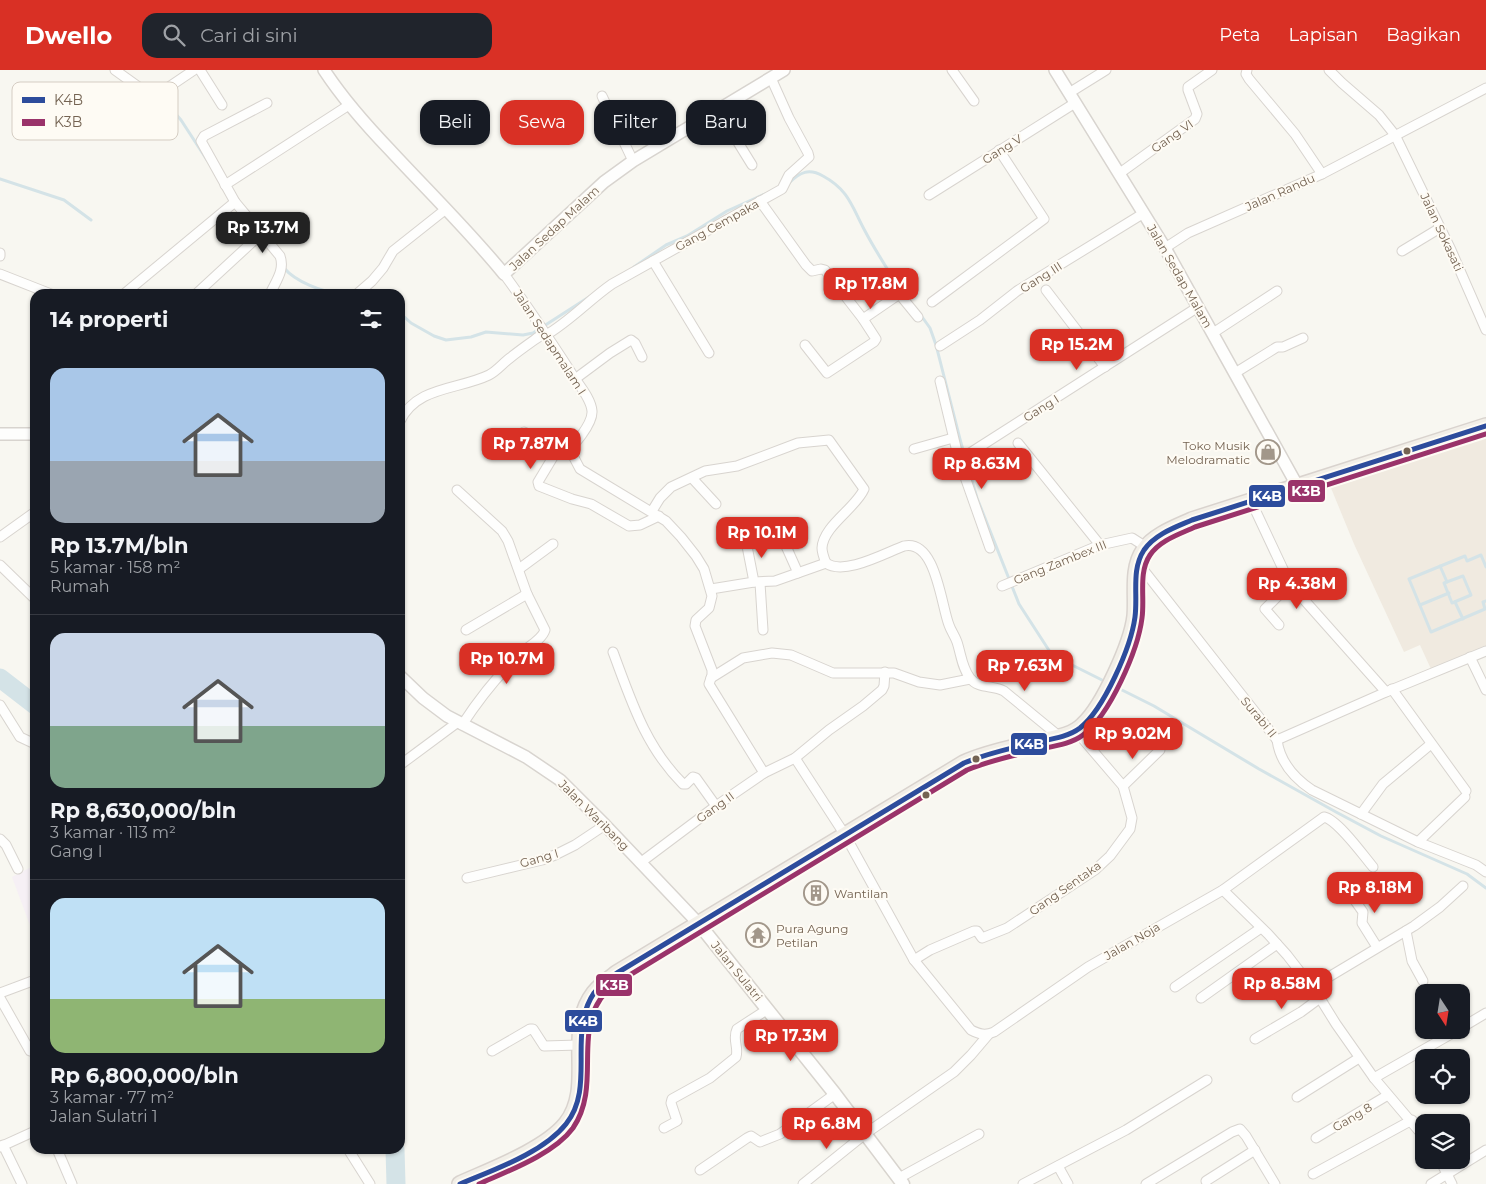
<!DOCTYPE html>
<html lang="id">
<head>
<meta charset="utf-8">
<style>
  :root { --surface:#171b24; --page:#20242c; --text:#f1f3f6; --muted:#9ea1a6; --line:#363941; --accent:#d93025 }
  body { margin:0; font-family:Montserrat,sans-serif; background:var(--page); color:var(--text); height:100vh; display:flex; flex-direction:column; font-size:19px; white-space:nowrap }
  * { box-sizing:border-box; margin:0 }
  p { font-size:16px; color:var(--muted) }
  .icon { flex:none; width:28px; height:28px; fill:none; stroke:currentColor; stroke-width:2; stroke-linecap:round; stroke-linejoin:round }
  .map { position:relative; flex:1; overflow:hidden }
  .details { position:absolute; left:30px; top:219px; width:375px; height:865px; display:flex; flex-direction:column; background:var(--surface); border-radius:15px; box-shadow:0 1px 4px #0004 }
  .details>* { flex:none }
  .banner { position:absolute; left:420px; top:30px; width:475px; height:45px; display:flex; gap:10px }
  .needle { width:32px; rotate:168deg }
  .controls { position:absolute; left:1415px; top:914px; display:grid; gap:10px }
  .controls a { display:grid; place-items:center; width:55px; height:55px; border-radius:10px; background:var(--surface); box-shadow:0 1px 4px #0004; font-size:25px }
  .price { position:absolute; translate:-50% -42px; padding:0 11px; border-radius:10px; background:var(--accent); color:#fff; font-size:16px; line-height:32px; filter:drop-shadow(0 1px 2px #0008) }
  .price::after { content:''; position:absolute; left:50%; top:30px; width:15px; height:11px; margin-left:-8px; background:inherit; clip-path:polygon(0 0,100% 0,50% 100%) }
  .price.active { background:#222; color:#fff }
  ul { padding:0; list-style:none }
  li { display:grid; align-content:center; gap:10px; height:265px; padding:0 20px }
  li+li { border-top:1px solid var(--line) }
  li span { display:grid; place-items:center; height:155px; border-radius:15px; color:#555 }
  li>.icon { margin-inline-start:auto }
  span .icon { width:90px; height:90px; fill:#fffc; stroke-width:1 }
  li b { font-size:21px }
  h2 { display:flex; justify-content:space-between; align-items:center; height:60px; padding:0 20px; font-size:21px }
  .chip { padding:0 18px; border-radius:15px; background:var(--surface); box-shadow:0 1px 4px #0004; font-size:18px; line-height:45px }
  .chip.active { background:var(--accent); color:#fff }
  header { display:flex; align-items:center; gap:30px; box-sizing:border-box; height:70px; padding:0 25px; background:var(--accent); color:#fff }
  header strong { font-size:24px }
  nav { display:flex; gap:28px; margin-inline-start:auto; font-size:18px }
  .search { width:350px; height:45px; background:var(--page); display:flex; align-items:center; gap:12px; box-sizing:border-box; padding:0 18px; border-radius:15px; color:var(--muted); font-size:19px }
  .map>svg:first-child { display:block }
</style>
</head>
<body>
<header>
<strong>Dwello</strong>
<div class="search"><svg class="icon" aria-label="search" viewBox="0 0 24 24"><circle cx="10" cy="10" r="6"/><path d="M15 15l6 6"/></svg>Cari di sini</div>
<nav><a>Peta</a><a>Lapisan</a><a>Bagikan</a></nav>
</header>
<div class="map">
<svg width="1486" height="1114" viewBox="0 0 1486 1114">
  <rect width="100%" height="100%" fill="#f8f7f1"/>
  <path fill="#f0eae0" d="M1486 368V578L1431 599 1420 575 1404 582 1354 474 1331 418Z"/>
  <path fill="#f6f0f5" d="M35 795V856L31 858 12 807Z"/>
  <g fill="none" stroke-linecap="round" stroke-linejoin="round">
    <g stroke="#d4e3e7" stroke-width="3">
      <path d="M142 14 154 21"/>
      <path d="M159 25 181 50 207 90"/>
      <path d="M0 109 64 130 91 150"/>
      <path d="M789 113C800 102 809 98 823 106 849 120 852 137 865 161 876 182 890 203 903 224"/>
      <path d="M634 197 666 175 687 166 727 141 765 124"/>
      <path d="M284 198C296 212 321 221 339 224"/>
      <path d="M400 243 411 253 434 266 446 270 471 267 486 262 523 265 533 263 589 227"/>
      <path d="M920 244 930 258 936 275 961 373 977 428 1019 534 1052 585 1106 612"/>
      <path d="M1440 496 1447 512"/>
      <path d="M1486 497 1481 485 1467 491 1465 486 1409 509 1431 562 1485 539 1483 532 1486 531"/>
      <path d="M1463 506 1471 525 1452 533 1444 513Z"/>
      <path d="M1455 532 1463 549"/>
      <path d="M1420 535 1449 523"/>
      <path d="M1114 616 1154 636 1259 699 1336 742 1381 766 1467 804 1486 818"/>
    </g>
    <g stroke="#d4e3e7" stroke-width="19">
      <path d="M0 608 35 635"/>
      <path d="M395 1079 396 1114"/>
    </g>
    <defs>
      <g id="minor">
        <path d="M115 0 147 23 157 25 194 0"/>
        <path d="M200 0 222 35"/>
        <path d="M952 0 974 31"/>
        <path d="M1247 0 1246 4 1249 9 1295 64 1322 104"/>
        <path d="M1329 0 1342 13 1379 45 1395 65 1451 180 1486 260"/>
        <path d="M1069 23 1106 0"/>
        <path d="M602 26 633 91"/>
        <path d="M267 33 204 66 201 71 235 132 280 186C285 200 276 211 270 224"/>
        <path d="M718 40 752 95"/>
        <path d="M1120 103 1195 49 1197 44 1188 20V17L1212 0"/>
        <path d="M225 115 349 35"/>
        <path d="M929 125 1075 33"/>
        <path d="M760 131 806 195 812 201 821 199 825 200 863 249 876 269 874 272 827 303 805 275"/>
        <path d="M1165 178 1188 163 1322 104 1486 18"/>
        <path d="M1402 181 1440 158"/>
        <path d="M0 183V186"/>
        <path d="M653 191 709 283"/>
        <path d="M0 204 51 224"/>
        <path d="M504 204C528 237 550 270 572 304 578 314 591 328 592 341 593 353 573 379 562 384L556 382 524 362"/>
        <path d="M1046 220 1105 297"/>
        <path d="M124 224 235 132"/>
        <path d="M196 224 261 164"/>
        <path d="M357 224 372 211 383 198 393 181 446 139"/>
        <path d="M932 232 1044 149 999 80"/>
        <path d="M863 249 898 225H900L918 247"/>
        <path d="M1213 263 1277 221"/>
        <path d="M546 265C570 251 589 230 612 214L782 119 789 105 809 87 808 83 789 48 771 8"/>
        <path d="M940 276 980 250 1017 221 1144 143"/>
        <path d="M1235 303 1277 277H1283L1303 268"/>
        <path d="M575 309 610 283 631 270 635 273 642 287"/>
        <path d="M940 311 959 390 990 478"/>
        <path d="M400 351C417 316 458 320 489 305 497 301 503 293 510 288 521 279 533 271 544 263"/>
        <path d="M1018 373 1100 475"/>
        <path d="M914 379 953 368"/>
        <path d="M570 380 580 399 666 451 681 467 696 486 704 499 712 526 709 538 696 550 695 556 712 600V605L709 614 764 703"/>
        <path d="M556 382 538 412 539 416 572 429 591 434 629 456 640 455 659 446"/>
        <path d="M959 390 1198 237"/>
        <path d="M692 408 716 434"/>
        <path d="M457 420 502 461 508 471 527 524 545 560C542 570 527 577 520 584 498 605 479 629 462 655"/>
        <path d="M1251 431 1290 514 1386 622"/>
        <path d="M652 441 660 428 671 417 705 401 737 396 798 373 829 370 864 419C856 438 823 456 822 478 822 483 824 488 826 493"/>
        <path d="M777 456 798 503"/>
        <path d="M0 467 35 442"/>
        <path d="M746 471 754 512"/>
        <path d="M1138 493 1277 670"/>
        <path d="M0 495 35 529"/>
        <path d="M519 499 553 474"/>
        <path d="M760 513 763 560"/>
        <path d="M1002 516 1100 475 1132 468 1146 477"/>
        <path d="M711 519 754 512 775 511 826 493C844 506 885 483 904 476 936 469 941 535 949 555 951 561 955 566 957 572 961 584 962 598 970 608 978 619 993 615 1004 621L1060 667"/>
        <path d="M1279 555 1265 539 1290 514"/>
        <path d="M466 560 527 524"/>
        <path d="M613 582C631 630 645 676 683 714H686L693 707 696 708 716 736"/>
        <path d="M1470 587 1486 620"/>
        <path d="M711 608 743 588 772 583 791 585 833 603H894L919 612 940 615 970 609"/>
        <path d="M1392 619 1466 721"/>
        <path d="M0 635 20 667 35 674"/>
        <path d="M1277 670C1280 692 1294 708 1312 720L1418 772 1476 795 1486 802"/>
        <path d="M1277 670 1386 622 1486 581"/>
        <path d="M795 688 845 765 914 890 971 960C979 964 985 966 994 962L1088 897 1223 820 1324 747C1338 750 1363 785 1373 797"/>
        <path d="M400 695 458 652"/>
        <path d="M1123 716 1160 680"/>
        <path d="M1361 744 1383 714 1431 674"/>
        <path d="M0 769 6 775 18 799"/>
        <path d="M1418 772 1465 727"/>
        <path d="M640 793 716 736 764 703 795 688 829 660 863 636 882 620 884 616 885 602"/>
        <path d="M467 808 542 790 555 785 575 775 605 755"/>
        <path d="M1223 820 1268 864 1287 885 1318 925 1336 954 1374 1008 1424 1067"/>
        <path d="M1351 825 1363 842 1362 853 1377 877"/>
        <path d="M1406 861 1412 891 1423 911"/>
        <path d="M914 890 930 880 974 861H977L982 868 1007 858 1095 800 1110 786 1130 759 1132 748 1123 716 1076 661"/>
        <path d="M1175 917 1261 858"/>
        <path d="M1312 917 1414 856 1440 837 1463 816"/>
        <path d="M0 923 35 910"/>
        <path d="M0 928 30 981"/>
        <path d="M1201 928 1277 874"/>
        <path d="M1461 958 1486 943"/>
        <path d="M1255 969 1301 942 1320 928"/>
        <path d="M492 981 530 959H533L544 976 579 975"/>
        <path d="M1374 1008 1458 960"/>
        <path d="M1297 1027 1359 988"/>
        <path d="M664 1058 677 1051 671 1033 672 1029 710 1008 736 987C739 977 732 969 737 959L768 939"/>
        <path d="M1316 1068 1388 1025"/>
        <path d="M3 1075 22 1114"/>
        <path d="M0 1077 35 1061"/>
        <path d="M57 1079 72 1114"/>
        <path d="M348 1079 370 1114"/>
        <path d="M1440 1090 1452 1114"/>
        <path d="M1058 1096 1068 1114"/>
        <path d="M700 1100 747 1068 751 1066 760 1072 780 1064 835 1024"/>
        <path d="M1313 1104 1412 1050"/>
        <path d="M899 1108 979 1064"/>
        <path d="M1206 1111 1255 1080"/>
        <path d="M803 1114 865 1064 954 1002 971 985 988 965"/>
        <path d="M1023 1114 1126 1060 1207 1010"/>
        <path d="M1146 1114 1232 1062 1240 1059 1246 1066 1275 1114"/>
        <path d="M1431 1114 1486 1080"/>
      </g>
      <g id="tertiary">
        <path d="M324 0C343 29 366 55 390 80 428 121 469 161 504 204L604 112 633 91 784 0"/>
        <path d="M1055 0 1165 178 1298 417"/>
        <path d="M0 364H35"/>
        <path d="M400 606 423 628 447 646 526 687 560 710 605 755 699 854"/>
      </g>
      <path id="secondary" d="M699 854 835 1024 903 1114"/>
      <path id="primary" d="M460 1114C491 1100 545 1080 566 1054 596 1016 564 962 594 923 600 915 609 909 617 903L964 693C988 682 1013 678 1037 672 1053 668 1071 667 1083 655 1103 637 1132 573 1135 546 1137 524 1131 499 1144 480 1154 465 1177 457 1192 450L1486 356"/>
    </defs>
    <use href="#minor" stroke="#d8d4cf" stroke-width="11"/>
    <use href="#tertiary" stroke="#d8d4cf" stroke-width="14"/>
    <use href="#secondary" stroke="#d8d4ce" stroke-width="15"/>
    <use href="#primary" stroke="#d9d3ce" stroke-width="18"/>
    <use href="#minor" stroke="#fefefd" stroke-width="9"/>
    <use href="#tertiary" stroke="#fefefd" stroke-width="11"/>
    <use href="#secondary" stroke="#fefefd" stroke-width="12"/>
    <use href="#primary" stroke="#f2efe8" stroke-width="15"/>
    <defs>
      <path id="bus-1" d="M460 1114C493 1100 543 1083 566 1054 596 1017 567 963 594 923 600 915 609 909 617 903L964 693C988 683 1012 678 1037 672 1052 669 1068 667 1080 658 1104 639 1131 577 1135 547 1138 524 1131 500 1144 480 1155 464 1176 457 1192 450L1486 356"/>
      <path id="bus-2" d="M479 1114C508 1101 554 1084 573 1058 605 1011 566 951 615 914L967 700C991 690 1016 685 1040 679 1055 676 1071 674 1083 665 1110 645 1138 580 1142 548 1145 527 1138 503 1150 485 1160 470 1180 464 1195 457L1486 364"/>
    </defs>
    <use href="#bus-1" stroke="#fefbf4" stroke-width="9"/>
    <use href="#bus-2" stroke="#fefbf4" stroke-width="9"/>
    <use href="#bus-1" stroke="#2d4c9c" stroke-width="5"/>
    <use href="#bus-2" stroke="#9a336a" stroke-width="5"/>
  </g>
  <defs>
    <symbol id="shop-ring" viewBox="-11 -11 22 22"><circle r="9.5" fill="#fefbf4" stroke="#a2978a" stroke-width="1.5"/><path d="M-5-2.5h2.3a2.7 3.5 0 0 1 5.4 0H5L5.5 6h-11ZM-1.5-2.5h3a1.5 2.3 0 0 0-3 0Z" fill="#a2978a"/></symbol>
    <symbol id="building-ring" viewBox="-11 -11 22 22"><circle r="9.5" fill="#fefbf4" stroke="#a2978a" stroke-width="1.5"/><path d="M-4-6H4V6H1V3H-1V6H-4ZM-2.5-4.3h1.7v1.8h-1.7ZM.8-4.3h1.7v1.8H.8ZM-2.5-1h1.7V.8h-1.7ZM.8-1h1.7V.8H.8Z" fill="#a2978a"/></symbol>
    <symbol id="temple-ring" viewBox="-11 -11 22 22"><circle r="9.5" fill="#fefbf4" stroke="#a2978a" stroke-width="1.5"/><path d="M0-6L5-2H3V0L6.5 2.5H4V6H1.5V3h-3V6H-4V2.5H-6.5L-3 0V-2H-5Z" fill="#a2978a"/></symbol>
  </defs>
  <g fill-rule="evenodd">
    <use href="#shop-ring" x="1254" y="368" width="28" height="28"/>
    <use href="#building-ring" x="802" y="809" width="28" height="28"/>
    <use href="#temple-ring" x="744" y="851" width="28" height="28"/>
  </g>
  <g fill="#746352" stroke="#fefbf4" stroke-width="2">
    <circle cx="1407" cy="381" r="4.5"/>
    <circle cx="976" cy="689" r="4.5"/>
    <circle cx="926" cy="725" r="4.5"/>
  </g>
  <g text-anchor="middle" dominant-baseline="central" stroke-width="4" stroke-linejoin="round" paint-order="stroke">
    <g font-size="12" fill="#746352" stroke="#fefbf4">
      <text transform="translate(1172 66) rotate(-35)">Gang VI</text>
      <text transform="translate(1002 79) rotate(-32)">Gang V</text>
      <text transform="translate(1280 122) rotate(-24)">Jalan Randu</text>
      <text transform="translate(717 155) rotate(-29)">Gang Cempaka</text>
      <text transform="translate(554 158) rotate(-43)">Jalan Sedap Malam</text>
      <text transform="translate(1442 162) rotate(65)">Jalan Sokasati</text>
      <text transform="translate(1180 206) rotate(60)">Jalan Sedap Malam</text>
      <text transform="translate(1041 207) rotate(-32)">Gang III</text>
      <text transform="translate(550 272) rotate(57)">Jalan Sedapmalam I</text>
      <text transform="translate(1041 338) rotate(-32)">Gang I</text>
      <text transform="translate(1060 492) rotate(-22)">Gang Zambex III</text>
      <text transform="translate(1259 647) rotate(50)">Surabi II</text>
      <text transform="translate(715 737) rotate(-36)">Gang II</text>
      <text transform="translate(594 745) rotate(45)">Jalan Waribang</text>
      <text transform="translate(539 788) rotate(-16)">Gang I</text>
      <text transform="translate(1065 818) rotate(-35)">Gang Sentaka</text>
      <text transform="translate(1132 871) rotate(-30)">Jalan Noja</text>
      <text transform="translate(737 901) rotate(51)">Jalan Sulatri</text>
      <text transform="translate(1352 1047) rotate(-31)">Gang 8</text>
    </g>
    <g font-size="12" fill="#746352" stroke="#fefbf4" text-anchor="start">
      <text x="1250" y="375" text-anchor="end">Toko Musik<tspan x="1250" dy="14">Melodramatic</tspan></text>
      <text x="834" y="823">Wantilan</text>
      <text x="776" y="858">Pura Agung<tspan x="776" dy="14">Petilan</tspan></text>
    </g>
  </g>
  <rect x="12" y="12" width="166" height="58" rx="8" fill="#fefbf4" stroke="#d5cdc3" stroke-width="1"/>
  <rect x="22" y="27" width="23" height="6" fill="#2d4c9c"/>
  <rect x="22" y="49" width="23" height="7" fill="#9a336a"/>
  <g font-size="14" fill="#746352">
    <text x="54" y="35">K4B</text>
    <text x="54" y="57">K3B</text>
  </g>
  <g stroke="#fefbf4" stroke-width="2">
    <rect x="1287" y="409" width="39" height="24" rx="5" fill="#9a336a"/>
    <rect x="1248" y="414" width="38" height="24" rx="5" fill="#2d4c9c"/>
    <rect x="1010" y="662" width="38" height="24" rx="5" fill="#2d4c9c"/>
    <rect x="595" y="903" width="38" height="24" rx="5" fill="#9a336a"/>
    <rect x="564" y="939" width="39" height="24" rx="5" fill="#2d4c9c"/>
  </g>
  <g font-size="14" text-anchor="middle" font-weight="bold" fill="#fff">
    <text x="1306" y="426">K3B</text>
    <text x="1267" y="431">K4B</text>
    <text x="1029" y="679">K4B</text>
    <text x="614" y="920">K3B</text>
    <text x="583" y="956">K4B</text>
  </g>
</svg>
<div class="controls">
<a><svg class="needle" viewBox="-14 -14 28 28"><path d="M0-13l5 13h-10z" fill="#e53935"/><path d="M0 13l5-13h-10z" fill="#9ea1a6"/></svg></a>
<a><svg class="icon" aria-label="locate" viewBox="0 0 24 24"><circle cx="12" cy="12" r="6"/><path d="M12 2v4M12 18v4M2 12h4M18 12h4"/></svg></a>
<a><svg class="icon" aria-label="layers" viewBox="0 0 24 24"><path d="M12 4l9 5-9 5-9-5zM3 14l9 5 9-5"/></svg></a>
</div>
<b class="price active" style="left:263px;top:184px">Rp 13.7M</b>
<b class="price" style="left:871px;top:240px">Rp 17.8M</b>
<b class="price" style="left:1077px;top:301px">Rp 15.2M</b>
<b class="price" style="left:531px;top:400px">Rp 7.87M</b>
<b class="price" style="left:982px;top:420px">Rp 8.63M</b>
<b class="price" style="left:762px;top:489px">Rp 10.1M</b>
<b class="price" style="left:1297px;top:540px">Rp 4.38M</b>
<b class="price" style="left:507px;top:615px">Rp 10.7M</b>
<b class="price" style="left:1025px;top:622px">Rp 7.63M</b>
<b class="price" style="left:1133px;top:690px">Rp 9.02M</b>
<b class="price" style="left:1375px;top:844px">Rp 8.18M</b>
<b class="price" style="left:1282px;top:940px">Rp 8.58M</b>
<b class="price" style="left:791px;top:992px">Rp 17.3M</b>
<b class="price" style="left:827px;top:1080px">Rp 6.8M</b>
<div class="banner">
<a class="chip">Beli</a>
<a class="chip active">Sewa</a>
<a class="chip">Filter</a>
<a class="chip">Baru</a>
</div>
<section class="details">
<h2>14 properti<svg class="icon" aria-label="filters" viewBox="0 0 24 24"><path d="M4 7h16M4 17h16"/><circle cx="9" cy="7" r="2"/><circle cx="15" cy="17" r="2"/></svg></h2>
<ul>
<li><span style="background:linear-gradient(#a9c7e8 60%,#9aa5b1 0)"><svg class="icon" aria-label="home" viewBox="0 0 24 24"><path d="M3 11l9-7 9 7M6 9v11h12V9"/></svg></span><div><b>Rp 13.7M/bln</b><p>5 kamar · 158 m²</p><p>Rumah</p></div></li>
<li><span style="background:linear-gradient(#c9d6e8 60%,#7fa58c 0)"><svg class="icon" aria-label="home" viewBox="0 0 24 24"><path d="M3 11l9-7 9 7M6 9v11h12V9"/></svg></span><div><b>Rp 8,630,000/bln</b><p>3 kamar · 113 m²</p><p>Gang I</p></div></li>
<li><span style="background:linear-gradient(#bfe0f5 65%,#8fb573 0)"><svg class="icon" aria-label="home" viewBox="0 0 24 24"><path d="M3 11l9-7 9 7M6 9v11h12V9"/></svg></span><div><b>Rp 6,800,000/bln</b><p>3 kamar · 77 m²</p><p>Jalan Sulatri 1</p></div></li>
</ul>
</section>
</div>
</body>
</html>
